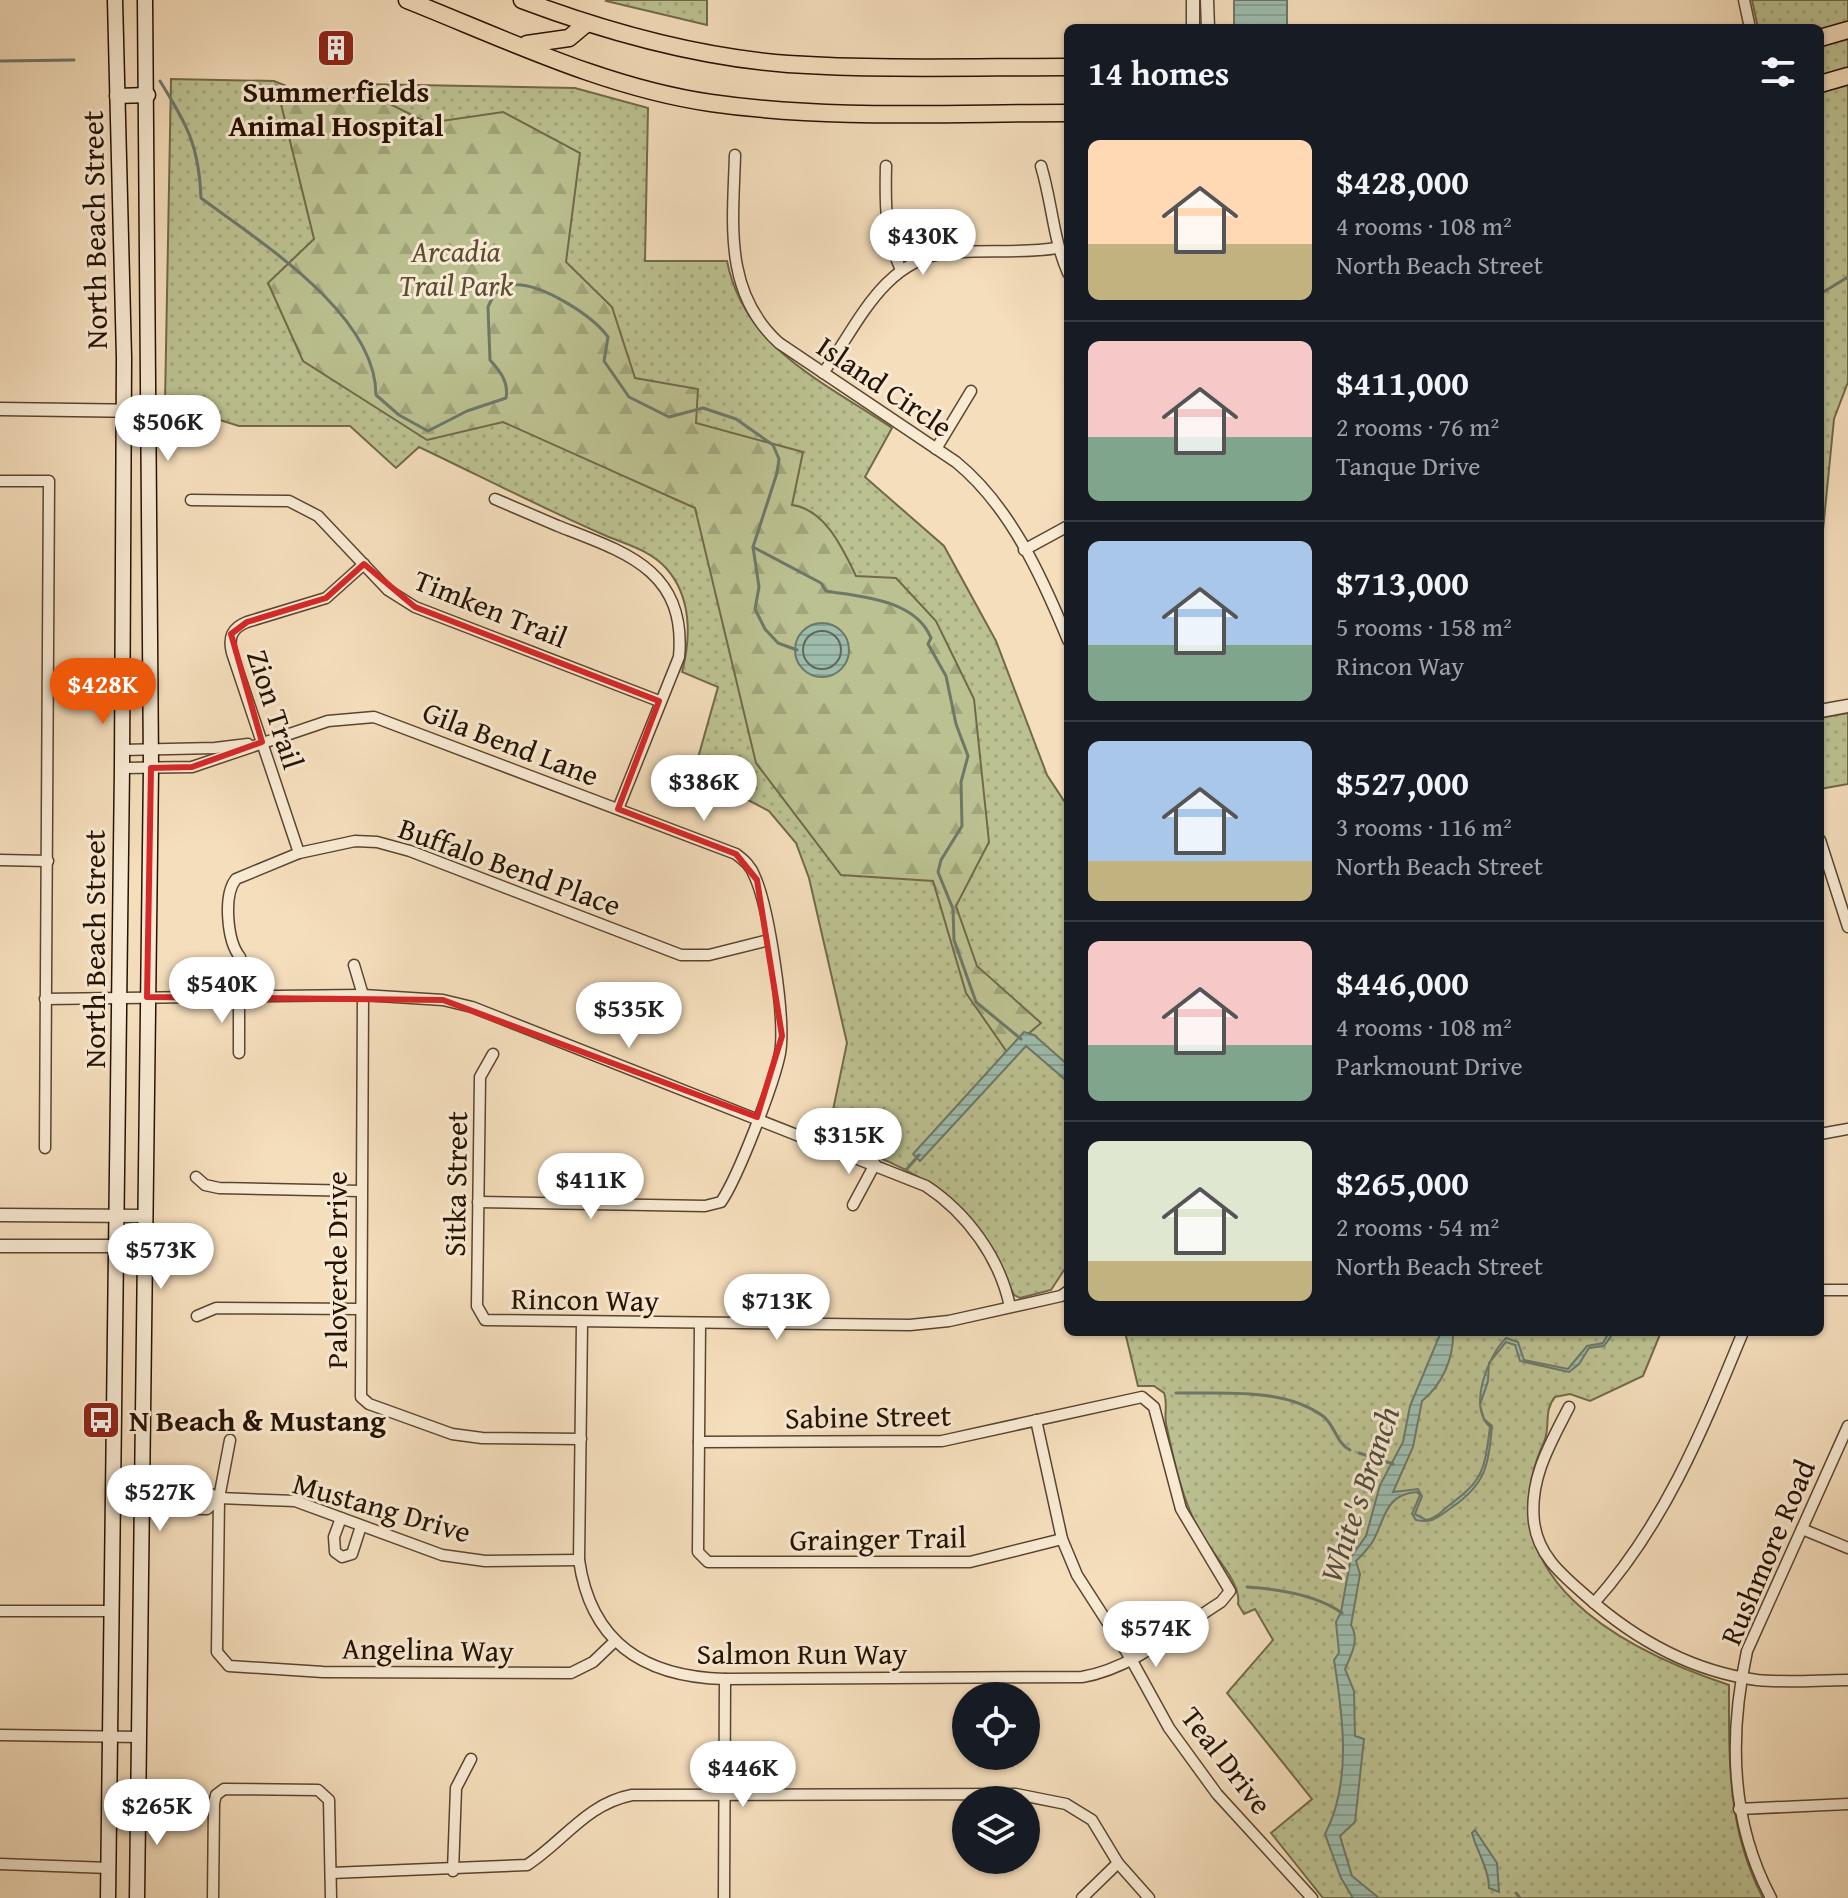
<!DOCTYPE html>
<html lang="en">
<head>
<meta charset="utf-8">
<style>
  :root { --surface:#171b24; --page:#242831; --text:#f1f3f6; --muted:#9ea1a6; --line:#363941; --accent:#ea580c }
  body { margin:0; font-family:"Gentium Book Plus",serif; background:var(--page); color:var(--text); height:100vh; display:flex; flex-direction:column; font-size:30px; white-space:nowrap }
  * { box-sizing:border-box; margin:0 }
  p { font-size:26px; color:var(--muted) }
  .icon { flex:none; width:44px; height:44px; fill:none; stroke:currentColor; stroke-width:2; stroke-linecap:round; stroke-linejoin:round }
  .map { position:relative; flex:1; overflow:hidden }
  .panel { position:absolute; left:1064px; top:24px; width:760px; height:1312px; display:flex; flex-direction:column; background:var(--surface); border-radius:12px; box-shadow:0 2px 6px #0004 }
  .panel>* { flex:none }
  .buttons { position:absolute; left:952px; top:1682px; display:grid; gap:16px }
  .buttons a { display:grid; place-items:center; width:88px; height:88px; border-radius:50%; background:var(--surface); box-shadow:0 2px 6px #0004; font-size:40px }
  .price { position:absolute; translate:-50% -68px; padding:0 18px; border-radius:28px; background:#fff; color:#222; font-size:26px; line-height:52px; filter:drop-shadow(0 2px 4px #0008) }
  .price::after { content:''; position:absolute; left:50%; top:48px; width:24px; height:18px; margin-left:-12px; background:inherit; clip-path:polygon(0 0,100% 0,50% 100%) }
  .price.on { background:var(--accent); color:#fff }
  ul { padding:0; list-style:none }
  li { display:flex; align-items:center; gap:24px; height:200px; padding:0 24px }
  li+li { border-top:2px solid var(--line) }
  li span { display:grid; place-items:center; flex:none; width:224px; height:160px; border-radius:12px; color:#555 }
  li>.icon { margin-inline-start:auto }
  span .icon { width:96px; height:96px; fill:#fffc; stroke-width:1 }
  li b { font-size:34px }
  h2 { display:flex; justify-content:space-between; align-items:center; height:96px; padding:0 24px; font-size:34px }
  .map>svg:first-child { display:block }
</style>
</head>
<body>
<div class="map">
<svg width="1848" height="1898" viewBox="0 0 1848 1898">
  <defs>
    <pattern id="grass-dots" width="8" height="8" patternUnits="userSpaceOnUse" patternTransform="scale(2)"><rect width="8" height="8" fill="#bcc191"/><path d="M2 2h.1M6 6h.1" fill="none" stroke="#a1a57b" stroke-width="1.8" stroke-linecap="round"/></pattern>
    <pattern id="forest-firs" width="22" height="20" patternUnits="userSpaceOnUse" patternTransform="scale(2)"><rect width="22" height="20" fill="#bcc191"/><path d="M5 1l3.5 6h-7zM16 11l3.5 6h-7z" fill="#a1a57b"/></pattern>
    <pattern id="water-rules" width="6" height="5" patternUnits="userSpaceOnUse" patternTransform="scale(2)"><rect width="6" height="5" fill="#9dbcad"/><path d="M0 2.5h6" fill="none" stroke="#87a193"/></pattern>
  </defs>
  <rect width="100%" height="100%" fill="#f5debc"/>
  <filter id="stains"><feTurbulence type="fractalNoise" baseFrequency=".0025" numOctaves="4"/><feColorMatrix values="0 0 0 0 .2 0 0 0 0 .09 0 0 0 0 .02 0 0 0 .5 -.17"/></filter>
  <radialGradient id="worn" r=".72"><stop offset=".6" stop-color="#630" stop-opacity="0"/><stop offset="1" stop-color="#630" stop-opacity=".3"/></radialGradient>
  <g fill="url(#grass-dots)" stroke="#716a4a" stroke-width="2">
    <path d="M707 0V25L606 1 607 0Z"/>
    <path d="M1752 0H1848V382L1834 419 1820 560V28H1758Z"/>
    <path d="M171 79 274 81 294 89H353L362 84 575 88 648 108 645 261H727C744 348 824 382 892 428L865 477 944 546 996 641 1047 775 1068 807V1264L1051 1290 1020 1298 1014 1295C964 1190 926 1174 821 1135L833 1110 847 1043 809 878 796 843 769 811 694 772 718 687 682 672C691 638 692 597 666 568 649 549 624 544 602 534 540 507 480 476 419 447L396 468 350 426H239L165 403Z"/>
    <path d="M1848 713V784L1820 789V718Z"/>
    <path d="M1125 1332H1661L1643 1376 1590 1401 1570 1394 1555 1397C1543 1411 1551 1426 1544 1442 1483 1576 1621 1649 1729 1685 1729 1760 1727 1830 1763 1898H1323L1271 1833 1312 1799 1227 1693 1273 1640 1255 1609 1244 1614 1238 1604C1242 1582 1210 1552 1199 1530 1181 1497 1174 1460 1166 1424 1164 1413 1168 1404 1164 1393L1154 1386H1138Z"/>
  </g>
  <path fill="url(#forest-firs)" stroke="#716a4a" stroke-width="2" d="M280 100 388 103 428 123 503 112 580 153 566 262 612 307 635 378 698 389 696 423 803 452 792 505C825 509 843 549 856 576L896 578 936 621 974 699 989 842 956 906 977 966 1041 1023 1007 1052 966 993 933 881 841 875 756 763 695 508 503 422 427 440 303 361 268 283 314 239Z"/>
  <g fill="url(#water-rules)" stroke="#6d7869" stroke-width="2">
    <rect x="1234" y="0" width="53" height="28"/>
    <circle cx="822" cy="650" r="27"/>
    <path d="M1024 1032 1034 1035 1068 1065V1082L1026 1046 920 1161 913 1154Z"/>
    <path d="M1441 1332H1453C1454 1358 1442 1385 1422 1401L1413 1447 1393 1492 1418 1489 1422 1496 1415 1514 1426 1520C1436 1518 1440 1513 1447 1507 1483 1480 1484 1473 1490 1427 1468 1407 1487 1357 1506 1338L1518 1342 1524 1360 1568 1369 1587 1346 1603 1343 1609 1332H1614L1604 1346 1589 1348 1579 1364 1569 1372 1520 1361 1515 1345 1506 1342 1489 1363 1488 1381 1480 1405 1484 1419 1492 1426C1489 1466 1485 1485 1451 1508 1438 1517 1432 1524 1416 1520L1412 1514 1420 1495 1417 1492C1385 1494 1385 1519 1373 1541 1369 1548 1362 1555 1356 1561L1360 1574 1351 1625C1360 1640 1351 1655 1345 1669L1354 1691 1355 1736 1364 1739 1355 1822 1340 1836 1352 1876 1379 1898H1353L1341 1878 1325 1834C1352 1783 1343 1716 1334 1660L1339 1653 1336 1622 1341 1612 1351 1557 1366 1536 1380 1485 1403 1442 1410 1406Z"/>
    <path d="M1475 1830 1497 1863 1499 1892 1489 1888C1489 1869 1477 1852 1472 1833Z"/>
  </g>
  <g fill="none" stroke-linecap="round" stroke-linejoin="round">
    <circle stroke="#626758" stroke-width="2" cx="822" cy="650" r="19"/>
    <g stroke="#6d7869" stroke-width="3">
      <path d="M0 61 74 60"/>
      <path d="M160 81C187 125 199 145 201 198 260 242 376 314 376 395L399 415 428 431 467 411 506 398C509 382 500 371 490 360L488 307 494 294C499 291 507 286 512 285 540 282 592 315 608 337L604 361 629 397 669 417 703 408 736 419 773 445 779 459 777 473 753 547 759 587 755 609 765 629 778 643 797 650"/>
      <path d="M1820 294 1848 277"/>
      <path d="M753 547 821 583 826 591C861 597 915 599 931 638L928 644 946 676 956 724 968 756 961 782 962 826 941 860 938 872 953 909 954 940 976 1002 1021 1039"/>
      <path d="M906 1170 919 1155"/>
      <path d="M1176 1393C1224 1394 1282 1387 1323 1416 1335 1425 1336 1443 1350 1450"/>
      <path d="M1359 1453 1393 1464"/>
      <path d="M1247 1587C1277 1589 1317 1595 1342 1613"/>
      <path d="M1516 1893 1520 1898"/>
    </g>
    <defs>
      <g id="minor">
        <path d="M1744 0 1750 28"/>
        <path d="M735 155C733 223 723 292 779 343L956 462C1010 506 1042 577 1068 640"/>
        <path d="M886 166C885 204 885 235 901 270"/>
        <path d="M1041 166C1052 202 1053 239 1068 273"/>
        <path d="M823 373C857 327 882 260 947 253 984 249 1020 254 1057 248"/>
        <path d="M936 449 971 391"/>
        <path d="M0 481H49L45 1148"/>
        <path d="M495 499C516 508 537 517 558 526 625 552 687 570 679 657L618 809"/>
        <path d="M191 500 289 501 318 516 388 590 415 607 659 701"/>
        <path d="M1024 550 1068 526"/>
        <path d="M122 750 215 748 248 744"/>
        <path d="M122 768 192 767 328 721 374 717 736 854C745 861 751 866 755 877 769 909 786 1020 780 1053 774 1084 738 1177 721 1202L705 1206 478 1202"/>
        <path d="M1820 840 1848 927"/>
        <path d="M299 853 232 653C228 637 232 628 247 622L326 598 364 564"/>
        <path d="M0 860 48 861"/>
        <path d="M240 957C227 941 223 895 236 879L299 853 355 841 377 842 410 851 681 955H709L769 940"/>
        <path d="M354 965 363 995 361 1397 369 1404 452 1434 482 1438 581 1439"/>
        <path d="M239 998V1053"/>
        <path d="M45 999 363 995 443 1000 472 1007 926 1186C967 1213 1000 1258 1010 1307"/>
        <path d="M493 1054 480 1077 477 1306 485 1320 910 1325 949 1321 1061 1296 1068 1291"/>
        <path d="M1820 1134 1848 1129"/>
        <path d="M196 1177 205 1185 219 1188 360 1191"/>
        <path d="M853 1205 875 1164"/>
        <path d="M1820 1290H1848"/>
        <path d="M197 1316 216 1308 360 1309"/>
        <path d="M582 1323 579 1560C591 1644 646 1677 725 1679L1082 1677C1132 1669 1178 1629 1221 1602L1230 1591 1181 1509 1154 1407 1142 1397 942 1441 699 1442"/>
        <path d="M700 1324 698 1552 708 1562H970L1062 1539"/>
        <path d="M1569 1407C1550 1444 1529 1479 1534 1522 1538 1555 1561 1574 1585 1595 1633 1638 1691 1671 1757 1680 1787 1683 1818 1680 1848 1680"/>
        <path d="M1036 1420 1062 1539 1077 1575 1131 1659 1169 1728 1217 1794 1312 1898"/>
        <path d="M230 1440 219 1498 217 1652 229 1666 323 1672 571 1673 593 1662 615 1641"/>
        <path d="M112 1487 202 1490 219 1498 295 1501 442 1555 485 1561 579 1560"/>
        <path d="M112 1508 207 1509 219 1498"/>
        <path d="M341 1518 334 1537 335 1552 342 1557 352 1554 361 1526"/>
        <path d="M1802 1529 1848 1548"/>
        <path d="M1594 1603C1665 1524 1703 1429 1743 1332"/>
        <path d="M0 1611H111"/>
        <path d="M0 1735 139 1737"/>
        <path d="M1739 1809 1848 1804"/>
        <path d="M0 1864 109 1868"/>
        <path d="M453 1871 456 1788 471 1759"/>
        <path d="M331 1873 527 1865C564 1841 586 1804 632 1795L1016 1794 1066 1804 1092 1820 1118 1863 1149 1898"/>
        <path d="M213 1898 214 1803 216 1795 224 1789 318 1790 329 1800 331 1898"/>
        <path d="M724 1898 725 1679"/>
        <path d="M1082 1898 1118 1863"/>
        <path d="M1771 1898C1730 1821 1729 1734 1747 1651L1848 1426"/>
      </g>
      <g id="tertiary">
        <path d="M1207 0 1208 28"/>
        <path d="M1193 28V0"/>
        <path d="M0 409 148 411"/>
        <path d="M1820 711 1848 706"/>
        <path d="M0 1215 143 1216"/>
        <path d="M0 1246H143"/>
      </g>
      <g id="secondary">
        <path d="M117 96 148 95"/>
        <path d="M108 1898 122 768 124 358 115 0"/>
        <path d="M137 1898 151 768 145 0"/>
      </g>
      <g id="primary">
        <path d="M407 0C505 39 606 88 711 103 829 120 949 113 1068 113"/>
        <path d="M522 0C607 32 697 57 788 64 881 70 975 67 1068 67"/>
        <path d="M1820 38 1848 30"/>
        <path d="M527 44 569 38 587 23"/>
        <path d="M1820 84 1848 76"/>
      </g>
    </defs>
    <use href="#minor" stroke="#5a4530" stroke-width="13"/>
    <use href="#tertiary" stroke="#5a4530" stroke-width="15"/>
    <use href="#secondary" stroke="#261202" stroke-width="17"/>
    <use href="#primary" stroke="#261202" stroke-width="19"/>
    <use href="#minor" stroke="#f8ead3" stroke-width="10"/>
    <use href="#tertiary" stroke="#f8ead3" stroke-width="12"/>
    <use href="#secondary" stroke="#f8ead3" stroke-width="14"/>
    <use href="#primary" stroke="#f5debc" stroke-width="16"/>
  </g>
  <path fill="none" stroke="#d62828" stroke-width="6" stroke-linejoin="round" d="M364 564 415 607 659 701 618 809 736 854 757 880 782 1036 757 1117 443 1000 147 997 151 768 192 767 262 742 231 634 247 622 326 598Z"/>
  <defs>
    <symbol id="building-square" viewBox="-11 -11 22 22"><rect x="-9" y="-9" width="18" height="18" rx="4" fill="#8f2418" stroke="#f8ead3"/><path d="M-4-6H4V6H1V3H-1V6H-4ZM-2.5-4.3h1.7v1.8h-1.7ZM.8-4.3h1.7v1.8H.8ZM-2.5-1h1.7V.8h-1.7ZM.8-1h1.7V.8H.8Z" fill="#fff"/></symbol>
    <symbol id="bus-square" viewBox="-11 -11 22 22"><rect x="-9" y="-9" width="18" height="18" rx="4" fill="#8f2418" stroke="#f8ead3"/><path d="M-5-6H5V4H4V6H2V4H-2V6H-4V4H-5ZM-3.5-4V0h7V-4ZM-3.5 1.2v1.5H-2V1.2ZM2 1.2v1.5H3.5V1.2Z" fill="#fff"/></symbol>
  </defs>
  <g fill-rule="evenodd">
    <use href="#building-square" x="314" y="26" width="44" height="44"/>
    <use href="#bus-square" x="79" y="1398" width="44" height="44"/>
  </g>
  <g text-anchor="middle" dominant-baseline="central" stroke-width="6" stroke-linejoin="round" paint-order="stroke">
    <g font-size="30" font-weight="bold" fill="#261202" stroke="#f8ead3">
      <text x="336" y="91">Summerfields<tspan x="336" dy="34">Animal Hospital</tspan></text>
      <text x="129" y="1420" text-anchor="start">N Beach &amp; Mustang</text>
    </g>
    <g font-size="30" fill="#261202" stroke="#f8ead3">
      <text transform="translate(94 230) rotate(-91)">North Beach Street</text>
      <text transform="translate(885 386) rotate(34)">Island Circle</text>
      <text transform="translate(491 608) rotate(22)">Timken Trail</text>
      <text transform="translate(276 709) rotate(72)">Zion Trail</text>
      <text transform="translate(511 743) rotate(21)">Gila Bend Lane</text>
      <text transform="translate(510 866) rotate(20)">Buffalo Bend Place</text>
      <text transform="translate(94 949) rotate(-90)">North Beach Street</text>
      <text transform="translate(455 1184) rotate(-89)">Sitka Street</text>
      <text transform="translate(336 1270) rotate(-90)">Paloverde Drive</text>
      <text transform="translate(585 1299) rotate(1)">Rincon Way</text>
      <text transform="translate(868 1416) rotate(-1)">Sabine Street</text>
      <text transform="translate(382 1507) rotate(16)">Mustang Drive</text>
      <text transform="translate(878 1538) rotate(-1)">Grainger Trail</text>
      <text transform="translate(1767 1552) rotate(-67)">Rushmore Road</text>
      <text transform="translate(428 1649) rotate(1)">Angelina Way</text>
      <text x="802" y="1653">Salmon Run Way</text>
      <text transform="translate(1227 1760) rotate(52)">Teal Drive</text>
    </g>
    <g font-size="30" font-style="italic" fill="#5a4f34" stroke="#f8ead3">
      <text x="456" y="251">Arcadia<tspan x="456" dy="34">Trail Park</tspan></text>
    </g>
    <g font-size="32" font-style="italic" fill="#504e3e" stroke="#f8ead3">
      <text transform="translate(1359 1494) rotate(-71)">White's Branch</text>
    </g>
  </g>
  <rect width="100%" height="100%" filter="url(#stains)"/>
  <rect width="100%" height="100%" fill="url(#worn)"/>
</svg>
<div class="buttons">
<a><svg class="icon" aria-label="locate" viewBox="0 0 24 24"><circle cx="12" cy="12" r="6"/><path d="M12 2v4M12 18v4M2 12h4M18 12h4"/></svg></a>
<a><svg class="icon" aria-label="layers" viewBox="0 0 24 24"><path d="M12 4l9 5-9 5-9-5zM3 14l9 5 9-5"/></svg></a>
</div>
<b class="price" style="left:923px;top:277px">$430K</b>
<b class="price" style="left:168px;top:463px">$506K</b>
<b class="price on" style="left:103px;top:726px">$428K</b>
<b class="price" style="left:704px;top:823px">$386K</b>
<b class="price" style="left:222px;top:1025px">$540K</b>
<b class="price" style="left:629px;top:1050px">$535K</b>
<b class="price" style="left:849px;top:1176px">$315K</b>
<b class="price" style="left:591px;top:1221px">$411K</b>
<b class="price" style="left:161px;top:1291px">$573K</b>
<b class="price" style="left:777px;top:1342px">$713K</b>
<b class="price" style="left:160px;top:1533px">$527K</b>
<b class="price" style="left:1156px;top:1669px">$574K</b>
<b class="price" style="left:743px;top:1809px">$446K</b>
<b class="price" style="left:157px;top:1847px">$265K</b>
<section class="panel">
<h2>14 homes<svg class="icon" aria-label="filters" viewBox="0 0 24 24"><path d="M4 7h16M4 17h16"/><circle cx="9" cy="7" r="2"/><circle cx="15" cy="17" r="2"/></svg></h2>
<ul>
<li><span style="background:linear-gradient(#ffd9b3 65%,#c2b280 0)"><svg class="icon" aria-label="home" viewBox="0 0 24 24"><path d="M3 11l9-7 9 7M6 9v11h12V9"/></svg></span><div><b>$428,000</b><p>4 rooms · 108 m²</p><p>North Beach Street</p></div></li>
<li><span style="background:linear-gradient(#f6c9c9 60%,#7fa58c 0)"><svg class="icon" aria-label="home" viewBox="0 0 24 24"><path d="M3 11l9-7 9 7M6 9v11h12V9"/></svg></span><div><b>$411,000</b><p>2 rooms · 76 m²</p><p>Tanque Drive</p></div></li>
<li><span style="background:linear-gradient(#a9c7e8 65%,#7fa58c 0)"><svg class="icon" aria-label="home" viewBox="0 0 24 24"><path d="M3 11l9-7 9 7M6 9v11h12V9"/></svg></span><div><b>$713,000</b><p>5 rooms · 158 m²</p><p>Rincon Way</p></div></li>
<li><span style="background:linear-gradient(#a9c7e8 75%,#c2b280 0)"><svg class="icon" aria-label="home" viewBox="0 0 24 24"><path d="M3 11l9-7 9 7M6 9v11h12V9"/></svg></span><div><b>$527,000</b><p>3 rooms · 116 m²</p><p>North Beach Street</p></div></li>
<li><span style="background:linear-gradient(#f6c9c9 65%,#7fa58c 0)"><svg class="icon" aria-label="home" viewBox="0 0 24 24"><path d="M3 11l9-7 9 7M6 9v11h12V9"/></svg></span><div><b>$446,000</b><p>4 rooms · 108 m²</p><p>Parkmount Drive</p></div></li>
<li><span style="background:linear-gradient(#dfe7d0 75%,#c2b280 0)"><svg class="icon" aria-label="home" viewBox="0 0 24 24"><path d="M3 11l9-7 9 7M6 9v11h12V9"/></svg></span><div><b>$265,000</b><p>2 rooms · 54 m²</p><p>North Beach Street</p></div></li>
</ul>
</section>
</div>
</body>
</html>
